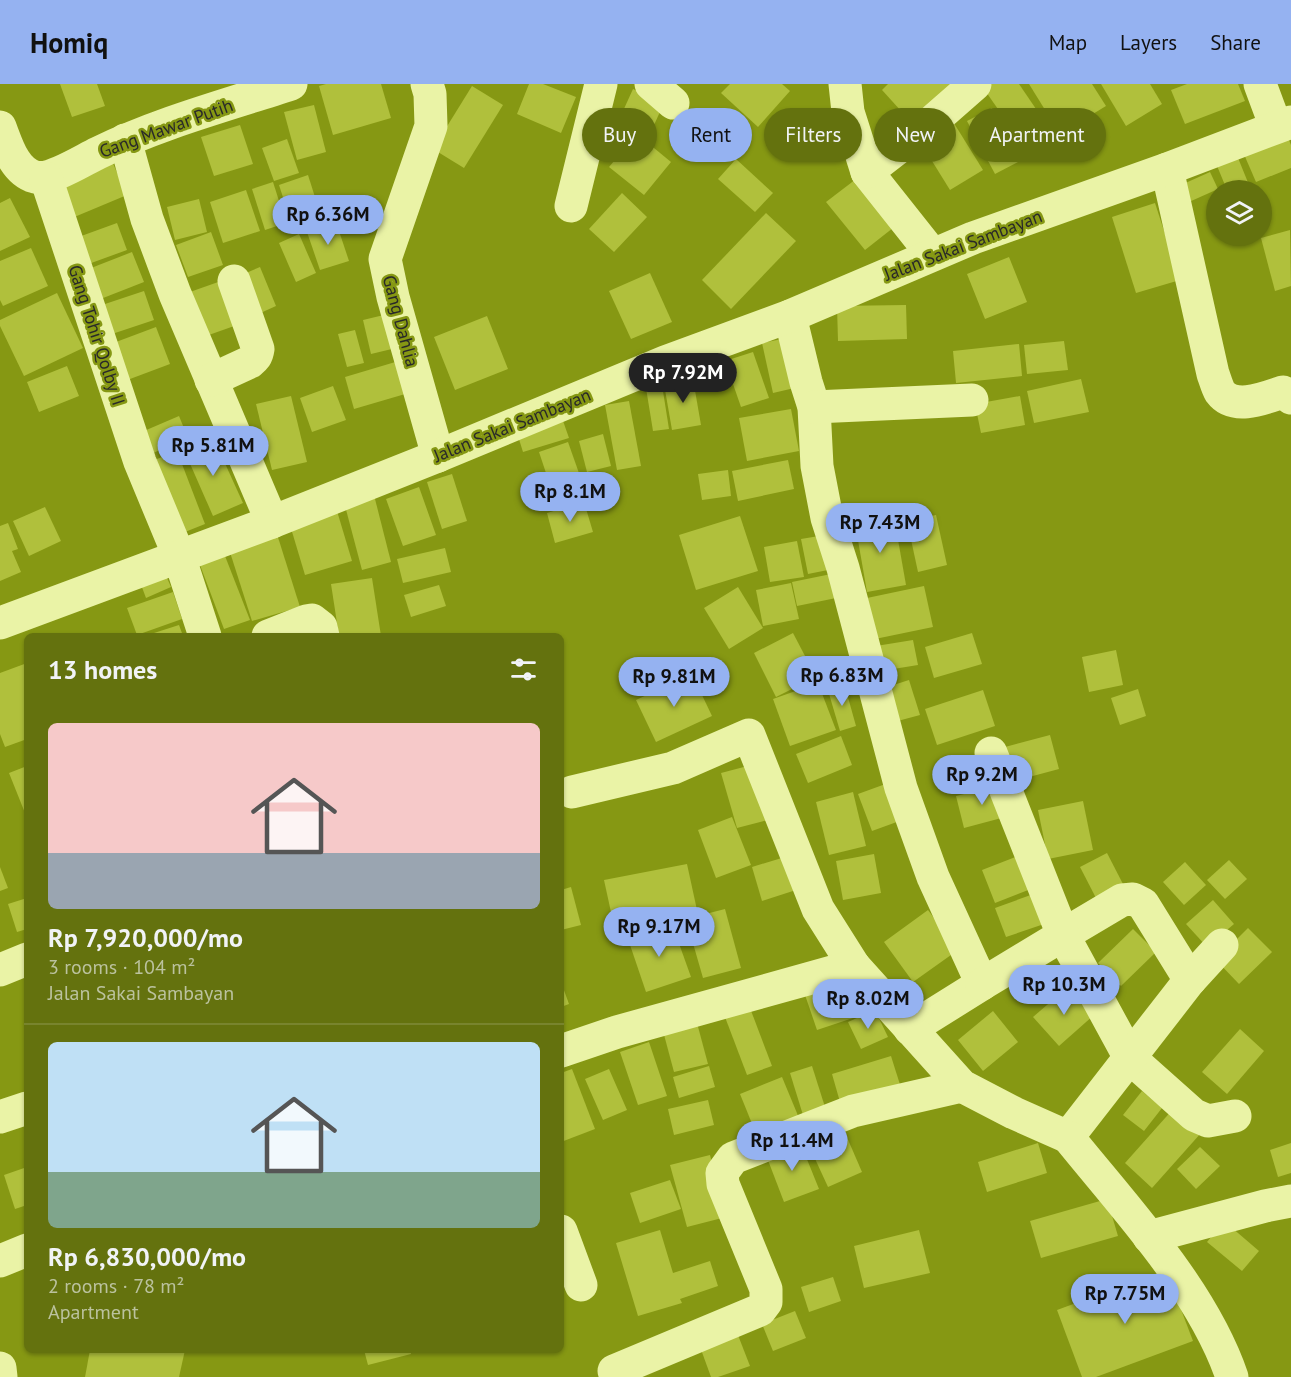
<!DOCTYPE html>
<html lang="en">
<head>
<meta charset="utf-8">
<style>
  :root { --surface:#64720e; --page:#6a7717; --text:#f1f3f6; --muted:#bbc29e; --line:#78842e; --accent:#95b2f1 }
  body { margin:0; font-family:"PT Sans",sans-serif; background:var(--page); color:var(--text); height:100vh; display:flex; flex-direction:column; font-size:22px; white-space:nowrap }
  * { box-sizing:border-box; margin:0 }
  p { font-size:20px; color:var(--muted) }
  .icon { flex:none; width:33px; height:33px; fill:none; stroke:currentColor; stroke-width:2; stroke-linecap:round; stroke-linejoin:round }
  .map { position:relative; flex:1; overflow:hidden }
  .details { position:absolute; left:24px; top:549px; width:540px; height:720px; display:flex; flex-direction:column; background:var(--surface); border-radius:9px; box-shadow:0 2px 4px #0004 }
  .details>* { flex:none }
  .top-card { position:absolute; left:582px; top:24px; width:570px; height:54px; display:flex; gap:12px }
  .buttons { position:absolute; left:1206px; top:96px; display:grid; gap:12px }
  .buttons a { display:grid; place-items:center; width:66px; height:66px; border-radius:50%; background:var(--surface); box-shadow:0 2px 4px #0004; font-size:30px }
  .price { position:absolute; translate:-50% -51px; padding:0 14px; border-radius:21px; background:var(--accent); color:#111; font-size:20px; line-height:39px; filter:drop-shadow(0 2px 3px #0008) }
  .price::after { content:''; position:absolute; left:50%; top:36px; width:18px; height:14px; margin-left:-9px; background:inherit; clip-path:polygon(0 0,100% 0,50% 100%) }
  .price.active { background:#222; color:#fff }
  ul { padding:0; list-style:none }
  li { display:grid; align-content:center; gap:12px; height:318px; padding:0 24px }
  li+li { border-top:2px solid var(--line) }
  li span { display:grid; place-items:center; height:186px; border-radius:9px; color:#555 }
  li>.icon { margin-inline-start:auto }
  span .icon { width:108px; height:108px; fill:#fffc; stroke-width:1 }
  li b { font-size:26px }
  h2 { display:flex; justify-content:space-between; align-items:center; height:72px; padding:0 24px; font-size:26px }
  .chip { padding:0 21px; border-radius:27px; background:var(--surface); box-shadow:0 2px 4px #0004; font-size:21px; line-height:54px }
  .chip.active { background:var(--accent); color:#111 }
  header { display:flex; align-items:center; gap:36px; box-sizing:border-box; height:84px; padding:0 30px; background:var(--accent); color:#111 }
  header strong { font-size:28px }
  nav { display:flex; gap:33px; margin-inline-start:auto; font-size:21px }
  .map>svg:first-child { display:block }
</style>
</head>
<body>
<header>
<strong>Homiq</strong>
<nav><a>Map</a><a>Layers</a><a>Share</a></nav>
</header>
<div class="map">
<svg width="1291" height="1293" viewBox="0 0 1291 1293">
  <rect width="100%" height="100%" fill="#869813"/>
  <g fill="#b0c03c">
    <path d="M60 0H97L105 22 72 33Z"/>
    <path d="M326 0H381L391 34 333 51 319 2Z"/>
    <path d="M529 0H543L576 13 561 49 517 30Z"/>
    <path d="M730 0H782L790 7 758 43 721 9Z"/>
    <path d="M888 0H952L911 38 882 6Z"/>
    <path d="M992 0H1019L1051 47 1025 64 984 5Z"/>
    <path d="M1029 0H1092L1106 22 1060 50Z"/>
    <path d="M1101 0H1150L1162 20 1126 42Z"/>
    <path d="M1187 0H1238L1245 17 1185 40 1171 6Z"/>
    <path d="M472 2 503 21 464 84 433 65Z"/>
    <path d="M633 5 664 19 649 52 618 38Z"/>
    <path d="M314 21 326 68 297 76 284 28Z"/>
    <path d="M992 24 1020 77 995 90 967 37Z"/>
    <path d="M952 36 983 86 950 106 919 56Z"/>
    <path d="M240 41 253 80 214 92 201 53Z"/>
    <path d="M637 50 671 78 644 111 609 83Z"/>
    <path d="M1287 51 1291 61V84L1256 98 1243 68Z"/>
    <path d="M287 55 299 89 274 97 262 64Z"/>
    <path d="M1236 69 1249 101 1236 106H1227L1215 77Z"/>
    <path d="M111 75 127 111 72 134 57 99Z"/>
    <path d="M736 75 773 109 755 128 718 95Z"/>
    <path d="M1210 88 1218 105 1189 118 1181 101Z"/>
    <path d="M308 91 321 132 292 141 279 101Z"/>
    <path d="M860 92 898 140 865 166 826 118Z"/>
    <path d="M273 98 286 139 265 146 252 105Z"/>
    <path d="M246 106 260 147 223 159 210 118Z"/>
    <path d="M622 109 647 133 614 168 589 145Z"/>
    <path d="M10 114 30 153 0 167V119Z"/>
    <path d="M199 115 207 148 175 156 167 123Z"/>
    <path d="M1155 119 1180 196 1136 209 1112 133Z"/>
    <path d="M766 129 796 157 731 225 702 196Z"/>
    <path d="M336 138 349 177 320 186 307 148Z"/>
    <path d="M117 139 127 166 83 182 73 155Z"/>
    <path d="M1290 146 1291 202 1275 207 1261 154Z"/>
    <path d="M211 148 223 181 188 193 176 161Z"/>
    <path d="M299 150 316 189 296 198 279 159Z"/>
    <path d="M31 164 48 202 3 222 0 216V177Z"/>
    <path d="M132 168 144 198 98 216 86 186Z"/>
    <path d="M1009 173 1027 218 985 235 967 190Z"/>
    <path d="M260 183 276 222 256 231 239 192Z"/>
    <path d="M650 189 672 238 631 255 609 207Z"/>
    <path d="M221 197 237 241 206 252 190 208Z"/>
    <path d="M144 207 154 236 106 252 96 223Z"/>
    <path d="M57 209 83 264 24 292 0 242V236Z"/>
    <path d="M906 221 907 255 838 257 837 222Z"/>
    <path d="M388 230 396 264 371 270 363 236Z"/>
    <path d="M487 232 508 285 455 306 434 253Z"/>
    <path d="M156 243 170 280 122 298 108 261Z"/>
    <path d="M355 246 364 279 347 283 338 250Z"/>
    <path d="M792 253 803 302 773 309 762 259Z"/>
    <path d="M1064 257 1068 286 1027 290 1024 261Z"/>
    <path d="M1019 260 1022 292 956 299 953 267Z"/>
    <path d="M753 268 769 314 741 323 725 277Z"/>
    <path d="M402 276 412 308 354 325 345 293Z"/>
    <path d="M67 282 79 312 39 328 27 298Z"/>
    <path d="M693 295 701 341 672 346 664 300Z"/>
    <path d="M1081 295 1089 328 1034 339 1027 307Z"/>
    <path d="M662 301 669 345 653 347 646 304Z"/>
    <path d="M333 302 346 336 312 348 300 314Z"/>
    <path d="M291 312 307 378 272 386 256 320Z"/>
    <path d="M1020 312 1025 341 981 349 975 320Z"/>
    <path d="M629 317 641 382 617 386 605 321Z"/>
    <path d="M791 325 799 367 747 377 739 334Z"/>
    <path d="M179 332 188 354 153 369 144 347Z"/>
    <path d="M562 334 569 354 523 368 517 349Z"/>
    <path d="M603 350 611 382 587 388 579 357Z"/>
    <path d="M213 353 243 419 213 432 184 366Z"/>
    <path d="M568 358 586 409 556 419 539 368Z"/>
    <path d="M177 367 205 440 175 452 147 379Z"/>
    <path d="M788 376 794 405 738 417 732 387Z"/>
    <path d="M728 386 731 412 702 416 698 390Z"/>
    <path d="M452 390 467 437 442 445 427 398Z"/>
    <path d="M419 403 436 451 403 462 386 415Z"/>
    <path d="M374 411 391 478 362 486 344 418Z"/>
    <path d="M584 418 593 448 555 459 547 429Z"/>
    <path d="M45 423 61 457 29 472 13 437Z"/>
    <path d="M337 427 352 477 305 491 290 441Z"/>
    <path d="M936 431 947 481 918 488 907 437Z"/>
    <path d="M740 432 758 487 696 506 679 451Z"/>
    <path d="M894 433 906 501 867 508 855 439Z"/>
    <path d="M8 439 18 465 12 467 21 488 0 497V442Z"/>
    <path d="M276 447 300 523 252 537 228 462Z"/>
    <path d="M831 450 838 484 808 490 801 455Z"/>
    <path d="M797 457 804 493 770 498 764 463Z"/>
    <path d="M445 464 451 488 403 499 397 475Z"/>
    <path d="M225 472 250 536 224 545 200 481Z"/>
    <path d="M161 480 171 503 146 514 137 490Z"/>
    <path d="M841 488 846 512 797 522 792 498Z"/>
    <path d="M372 494 381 552H339L331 500Z"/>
    <path d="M791 499 799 535 763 542 756 506Z"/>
    <path d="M439 501 446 522 411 533 404 511Z"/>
    <path d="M924 502 933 543 875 555 867 514Z"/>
    <path d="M738 503 763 544 729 565 704 524Z"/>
    <path d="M173 508 182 535 137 551 127 524Z"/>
    <path d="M179 541 183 552H155L154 549Z"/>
    <path d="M793 549 816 593 776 613 754 569Z"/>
    <path d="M972 549 982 580 934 594 925 563Z"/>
    <path d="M913 556 918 581 881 587 876 562Z"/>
    <path d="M1116 566 1123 601 1089 608 1082 573Z"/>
    <path d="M27 579V655L5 663 0 650V589Z"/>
    <path d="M692 590 712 632 656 658 636 616Z"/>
    <path d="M909 596 920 631 894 638 884 604Z"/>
    <path d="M818 599 836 646 790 662 773 615Z"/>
    <path d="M844 599 856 642 840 647 827 603Z"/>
    <path d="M1138 605 1146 632 1120 641 1111 614Z"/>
    <path d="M983 606 995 642 937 661 925 625Z"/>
    <path d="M1050 651 1059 685 1014 697 1005 663Z"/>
    <path d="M841 652 852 681 808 699 796 670Z"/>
    <path d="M759 679 775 734 737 744 721 689Z"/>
    <path d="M27 682V728L25 729 9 689Z"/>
    <path d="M891 698 905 735 872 747 858 710Z"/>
    <path d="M1001 701 1009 732 964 744 956 712Z"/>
    <path d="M853 708 866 762 829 771 816 718Z"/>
    <path d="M1083 717 1093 766 1048 775 1038 726Z"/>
    <path d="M732 733 751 781 716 794 698 746Z"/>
    <path d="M1028 768 1041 801 995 819 982 786Z"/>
    <path d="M1107 769 1123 800 1096 814 1080 783Z"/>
    <path d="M874 770 881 809 843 816 836 777Z"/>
    <path d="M785 773 796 806 762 817 752 783Z"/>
    <path d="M1229 776 1247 795 1225 815 1207 796Z"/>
    <path d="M1185 778 1206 801 1184 821 1163 798Z"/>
    <path d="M687 780 697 826 614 842 604 796Z"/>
    <path d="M0 783 8 804 0 807Z"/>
    <path d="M571 803 581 841 561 846V806Z"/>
    <path d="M1039 808 1050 838 1006 853 995 824Z"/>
    <path d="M27 814V845L17 848 8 820Z"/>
    <path d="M1213 816 1234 840 1207 863 1186 840Z"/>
    <path d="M725 825 741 884 703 894 686 835Z"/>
    <path d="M928 826 958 866 913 898 884 858Z"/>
    <path d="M672 840 691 893 646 908 628 855Z"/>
    <path d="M1248 844 1272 868 1239 900 1216 876Z"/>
    <path d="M1133 845 1156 868 1121 902 1098 879Z"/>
    <path d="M846 894 859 932 817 946 804 908Z"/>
    <path d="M561 898 569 920 561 923Z"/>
    <path d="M1069 902 1094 931 1059 962 1033 933Z"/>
    <path d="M750 924 772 982 747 991 725 933Z"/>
    <path d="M875 926 888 953 861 965 848 938Z"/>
    <path d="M993 927 1018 958 983 987 958 956Z"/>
    <path d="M697 939 708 980 674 988 663 947Z"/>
    <path d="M1240 945 1264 967 1227 1010 1202 988Z"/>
    <path d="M649 958 667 1012 638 1021 620 968Z"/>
    <path d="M891 972 902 1007 842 1025 832 990Z"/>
    <path d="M709 982 715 1003 679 1014 673 993Z"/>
    <path d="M812 982 825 1023 803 1031 790 989Z"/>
    <path d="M572 985 595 1045 561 1058V989Z"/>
    <path d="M609 985 627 1026 603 1036 585 995Z"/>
    <path d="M782 993 799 1034 757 1052 740 1010Z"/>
    <path d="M1142 1007 1162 1024 1144 1047 1123 1031Z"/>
    <path d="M708 1016 714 1041 674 1051 668 1025Z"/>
    <path d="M1174 1024 1201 1049 1152 1104 1125 1079Z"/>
    <path d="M846 1051 862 1088 828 1103 811 1066Z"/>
    <path d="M800 1058 819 1105 784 1118 766 1071Z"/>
    <path d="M1038 1059 1047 1089 987 1108 978 1078Z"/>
    <path d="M1291 1059V1089L1278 1093 1270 1066Z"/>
    <path d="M1200 1063 1220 1082 1196 1105 1177 1085Z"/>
    <path d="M710 1071 726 1133 687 1143 670 1081Z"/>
    <path d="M27 1083V1121L15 1125 4 1091Z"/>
    <path d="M670 1096 681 1125 640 1139 630 1109Z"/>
    <path d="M1107 1115 1118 1152 1041 1174 1030 1137Z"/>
    <path d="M1224 1137 1259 1167 1242 1187 1207 1158Z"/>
    <path d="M660 1146 673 1189 710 1177 718 1202 680 1215 682 1219 638 1232 616 1159Z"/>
    <path d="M919 1146 930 1189 864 1204 854 1162Z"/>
    <path d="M1166 1186 1193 1257 1096 1293H1082L1057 1226Z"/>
    <path d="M833 1193 841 1217 809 1228 801 1203Z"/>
    <path d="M795 1227 806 1254 773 1267 762 1240Z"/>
    <path d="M736 1246 750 1282 718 1293H711L699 1260Z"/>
    <path d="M90 1266H185L179 1293H85Z"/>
    <path d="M364 1266H410L411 1270 368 1281Z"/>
  </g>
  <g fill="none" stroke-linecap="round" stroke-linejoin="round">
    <g stroke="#eaf3a6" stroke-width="33">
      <path d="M427 0 430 10 431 42 385 175 393 213 438 372"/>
      <path d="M651 0 673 19"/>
      <path d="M845 0 848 28 867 88 932 170"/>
      <path d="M1260 0 1276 43"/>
      <path d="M0 43C7 61 14 87 35 93 51 97 83 76 98 69 159 39 227 21 291 0"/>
      <path d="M125 56 147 135 175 210 272 438"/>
      <path d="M1167 85 1213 290C1215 295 1217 303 1220 308 1234 327 1265 314 1283 308L1291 314"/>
      <path d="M867 88 934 36 975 0"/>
      <path d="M46 94 140 378 179 472 205 552"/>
      <path d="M571 122 601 0"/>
      <path d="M790 232 806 298 814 323 817 382 827 434 843 484 901 704 933 793 982 900 910 945"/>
      <path d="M211 296 250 278C255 274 257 272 258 265L234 197"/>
      <path d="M814 323 972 316"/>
      <path d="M0 539 272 438 438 372 665 278 790 232 973 154 1167 85 1291 38"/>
      <path d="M268 552 306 537 312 536 321 543 323 552"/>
      <path d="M572 708 673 684 749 651 818 825 854 882"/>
      <path d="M0 886 27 875"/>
      <path d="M1190 896 1143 820 1133 815 1122 816 1063 851 1130 974 1194 1031 1208 1037 1235 1032"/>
      <path d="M982 900 1063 851 991 669"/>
      <path d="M561 967 617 948 854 882 962 1002 1014 1029 1068 1053 1190 896 1222 861"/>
      <path d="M0 1033 27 1024"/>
      <path d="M1068 1053C1125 1124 1202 1205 1232 1293"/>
      <path d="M561 1147 581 1201"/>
      <path d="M1149 1153 1265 1122 1291 1117"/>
      <path d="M0 1177 27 1166"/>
      <path d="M0 1284 1 1293"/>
      <path d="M614 1287 760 1226 766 1218V1205L723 1100 722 1089 733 1074 853 1027 962 1002"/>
    </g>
  </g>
  <g text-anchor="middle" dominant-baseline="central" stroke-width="5" stroke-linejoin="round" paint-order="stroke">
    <g font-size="18" fill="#292929" stroke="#869813">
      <text transform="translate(166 44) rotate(-20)">Gang Mawar Putih</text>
      <text transform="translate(963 161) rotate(-21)">Jalan Sakai Sambayan</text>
      <text transform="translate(401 237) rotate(75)">Gang Dahlia</text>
      <text transform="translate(97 251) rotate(72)">Gang Tohir Qolby II</text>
      <text transform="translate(512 341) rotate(-22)">Jalan Sakai Sambayan</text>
    </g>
  </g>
</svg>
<div class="buttons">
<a><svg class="icon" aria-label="layers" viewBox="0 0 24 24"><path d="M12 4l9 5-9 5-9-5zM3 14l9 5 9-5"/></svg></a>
</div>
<b class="price" style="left:328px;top:162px">Rp 6.36M</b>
<b class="price active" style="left:683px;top:320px">Rp 7.92M</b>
<b class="price" style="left:213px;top:393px">Rp 5.81M</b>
<b class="price" style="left:570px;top:439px">Rp 8.1M</b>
<b class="price" style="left:880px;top:470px">Rp 7.43M</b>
<b class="price" style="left:842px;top:623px">Rp 6.83M</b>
<b class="price" style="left:674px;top:624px">Rp 9.81M</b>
<b class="price" style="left:982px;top:722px">Rp 9.2M</b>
<b class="price" style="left:659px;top:874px">Rp 9.17M</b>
<b class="price" style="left:1064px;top:932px">Rp 10.3M</b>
<b class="price" style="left:868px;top:946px">Rp 8.02M</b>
<b class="price" style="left:792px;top:1088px">Rp 11.4M</b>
<b class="price" style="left:1125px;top:1241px">Rp 7.75M</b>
<div class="top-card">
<a class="chip">Buy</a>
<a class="chip active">Rent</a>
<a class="chip">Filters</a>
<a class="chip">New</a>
<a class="chip">Apartment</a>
</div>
<section class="details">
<h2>13 homes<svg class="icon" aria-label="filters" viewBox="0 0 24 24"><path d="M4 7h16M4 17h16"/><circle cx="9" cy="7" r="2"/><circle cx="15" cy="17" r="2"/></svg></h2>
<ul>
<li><span style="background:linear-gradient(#f6c9c9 70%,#9aa5b1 0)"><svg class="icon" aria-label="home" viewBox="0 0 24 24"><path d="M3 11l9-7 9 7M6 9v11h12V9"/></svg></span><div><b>Rp 7,920,000/mo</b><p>3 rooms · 104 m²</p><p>Jalan Sakai Sambayan</p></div></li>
<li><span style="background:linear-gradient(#bfe0f5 70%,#7fa58c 0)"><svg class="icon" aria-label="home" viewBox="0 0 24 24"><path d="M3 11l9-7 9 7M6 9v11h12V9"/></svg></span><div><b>Rp 6,830,000/mo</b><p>2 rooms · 78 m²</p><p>Apartment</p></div></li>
</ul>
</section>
</div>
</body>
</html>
